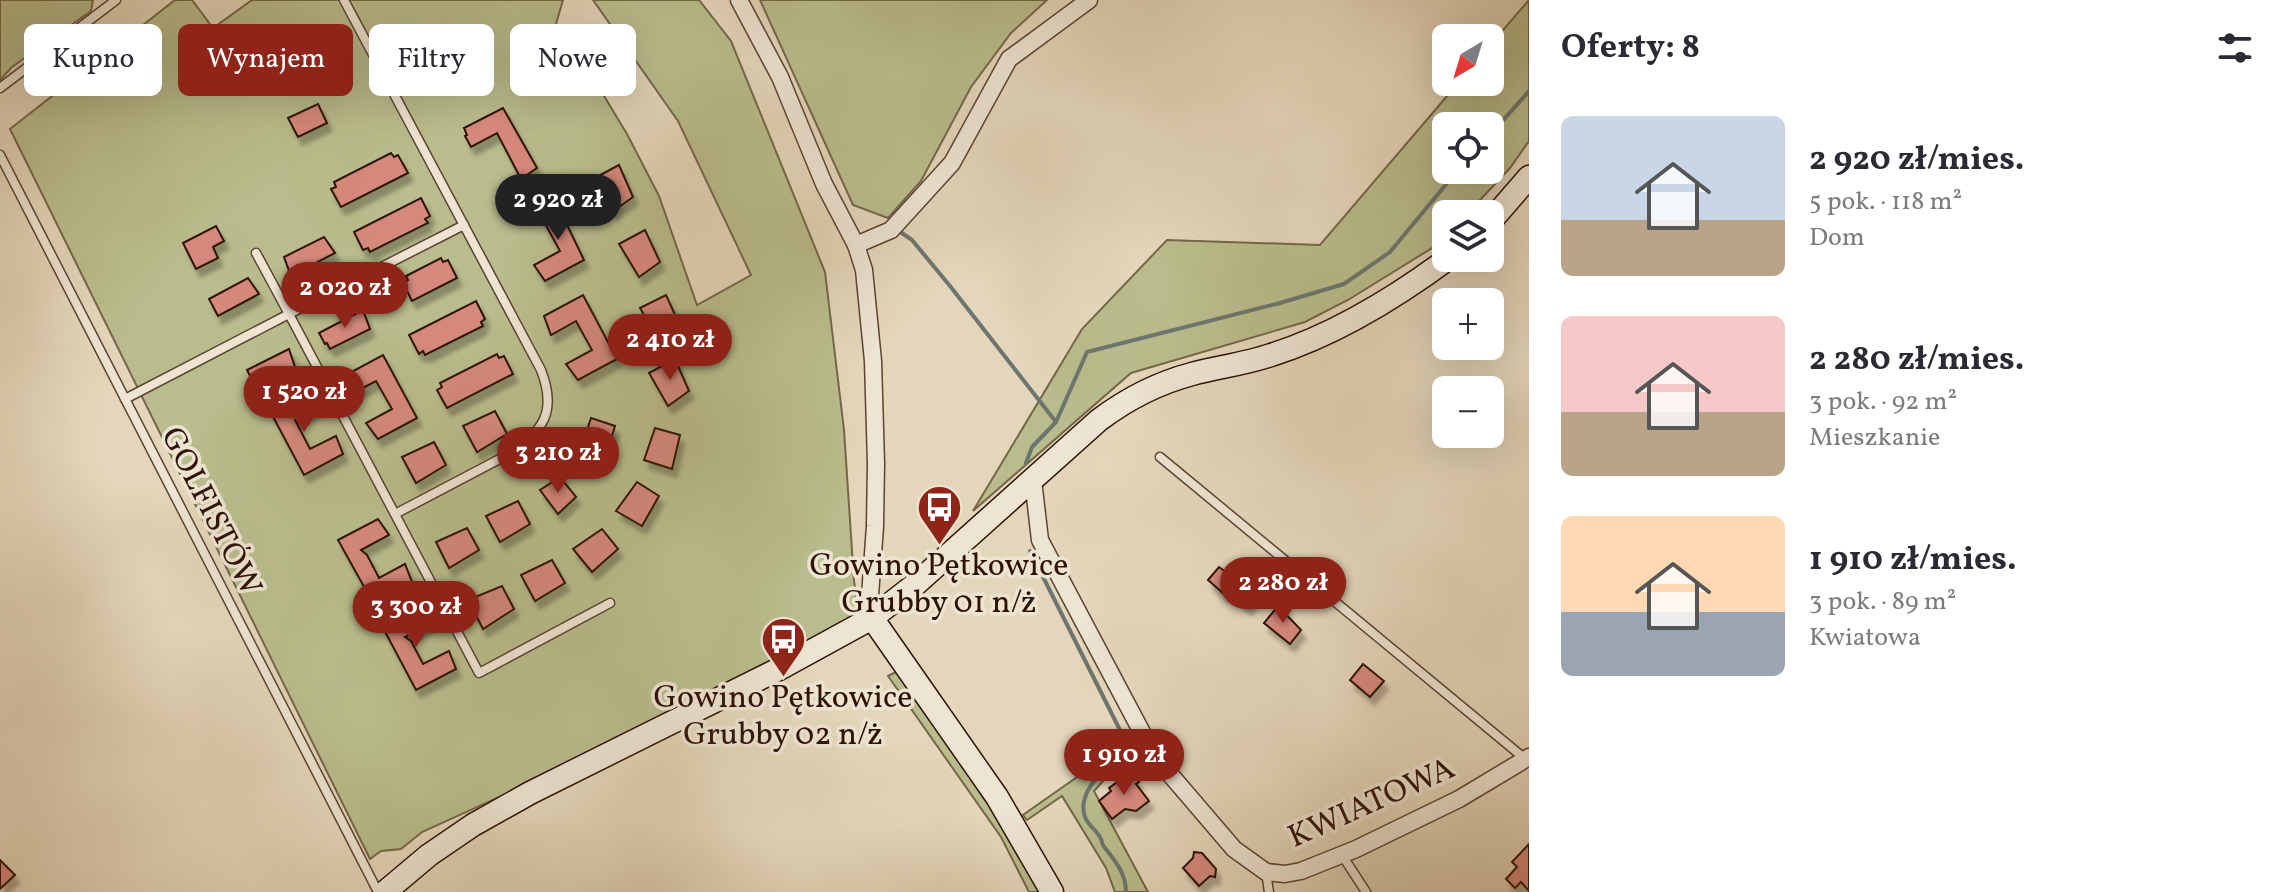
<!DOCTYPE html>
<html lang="pl">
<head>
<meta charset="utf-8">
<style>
  :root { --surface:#fff; --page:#f2f2f3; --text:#2b2b33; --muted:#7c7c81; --accent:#8f2418 }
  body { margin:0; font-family:Vollkorn,serif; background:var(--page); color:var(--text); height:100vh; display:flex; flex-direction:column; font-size:30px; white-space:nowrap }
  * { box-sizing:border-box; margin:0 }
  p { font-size:26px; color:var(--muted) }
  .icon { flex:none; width:44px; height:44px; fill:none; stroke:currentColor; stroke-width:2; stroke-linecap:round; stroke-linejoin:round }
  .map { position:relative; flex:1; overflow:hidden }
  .side { display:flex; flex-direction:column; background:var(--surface); width:760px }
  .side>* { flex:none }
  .hud { position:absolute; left:24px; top:24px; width:760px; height:72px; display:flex; gap:16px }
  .needle { width:52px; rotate:218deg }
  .fabs { position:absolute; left:1432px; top:24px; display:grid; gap:16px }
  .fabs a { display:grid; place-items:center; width:72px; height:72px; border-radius:12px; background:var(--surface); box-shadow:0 8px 32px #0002; font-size:40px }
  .price { position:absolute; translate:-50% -68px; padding:0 18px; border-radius:28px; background:var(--accent); color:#fff; font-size:26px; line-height:52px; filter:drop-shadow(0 2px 4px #0008) }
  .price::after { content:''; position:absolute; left:50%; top:48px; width:24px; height:18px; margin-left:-12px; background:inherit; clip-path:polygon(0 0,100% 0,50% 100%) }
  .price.selected { background:#222; color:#fff }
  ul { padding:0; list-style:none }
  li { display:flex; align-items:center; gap:24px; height:200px; padding:0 32px }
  li span { display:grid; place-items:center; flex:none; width:224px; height:160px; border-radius:12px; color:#555 }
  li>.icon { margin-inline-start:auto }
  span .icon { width:96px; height:96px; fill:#fffc; stroke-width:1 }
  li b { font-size:34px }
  h2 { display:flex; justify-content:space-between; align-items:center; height:96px; padding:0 32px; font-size:34px }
  .pill { padding:0 28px; border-radius:12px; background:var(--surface); box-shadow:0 8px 32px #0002; font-size:28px; line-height:72px }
  .pill.selected { background:var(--accent); color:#fff }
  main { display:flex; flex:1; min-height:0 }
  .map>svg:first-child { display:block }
</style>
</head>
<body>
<main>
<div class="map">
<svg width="1529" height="892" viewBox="0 0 1529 892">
  <defs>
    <filter id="shadow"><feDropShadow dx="4.5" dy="8" stdDeviation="2" flood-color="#0004"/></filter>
  </defs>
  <rect width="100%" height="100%" fill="#e4d6ba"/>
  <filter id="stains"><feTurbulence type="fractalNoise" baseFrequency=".0025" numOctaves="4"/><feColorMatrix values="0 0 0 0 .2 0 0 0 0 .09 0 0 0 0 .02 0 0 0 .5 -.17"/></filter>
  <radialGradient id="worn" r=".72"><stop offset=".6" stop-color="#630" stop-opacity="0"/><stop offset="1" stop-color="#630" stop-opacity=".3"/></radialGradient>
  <g fill="#b9bc8c" stroke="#746748" stroke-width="2" fill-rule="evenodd">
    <path d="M0 0H93L91 11 12 67 0 80Z"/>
    <path d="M175 0H192L213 28 252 0H563L554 31 592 76 627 134 659 196 697 305 751 275 678 121 593 0H699L731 41 825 272 844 430 854 581 859 613 818 638 532 782 422 832 401 849 381 851 370 859 10 129Z"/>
    <path d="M760 0H1047L1011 33 971 87 921 181 888 218 853 205Z"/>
    <path d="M1529 0V141L1510 168 1467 214H1446V236L1437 245 1348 300 1305 322 1131 373 973 511 1082 329 1167 240 1320 245 1459 82H1490V45ZM1446 126H1490V170H1446Z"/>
    <path d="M900 670 961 754 1045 892H1029L1001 837 888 676Z"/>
    <path d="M1128 732 1135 746 1094 791 1148 892H1115L1106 868 1062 796 1027 820 1023 815 1097 763Z"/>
  </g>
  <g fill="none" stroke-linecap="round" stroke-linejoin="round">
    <g stroke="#6d766e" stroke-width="4">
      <path d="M1490 135 1529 91"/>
      <path d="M899 231 912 240 950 286 1056 422"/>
      <path d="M1026 463 1032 447 1056 422 1087 352 1280 303 1344 284 1390 252 1458 170"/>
      <path d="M1030 551 1128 746C1111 764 1075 790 1085 817 1088 825 1096 830 1100 837 1104 844 1100 842 1105 848 1116 862 1126 874 1126 892"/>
    </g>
  </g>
  <g fill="#d5897c" stroke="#2f1204" stroke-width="2" filter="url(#shadow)">
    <path d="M318 104 327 123 298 137 288 118Z"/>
    <path d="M503 108 537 168 521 179 497 133 471 147 465 136 467 135 464 128Z"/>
    <path d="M391 153 394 157 398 155 408 173 341 207 331 189 336 187 334 182Z"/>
    <path d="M619 165 633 197 612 212 593 179Z"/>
    <path d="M421 198 430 216 425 219 428 223 370 252 368 248 363 250 354 232Z"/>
    <path d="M554 198 584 260 545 281 534 265 560 251 535 205Z"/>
    <path d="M216 226 224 241 213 247 218 258 196 269 183 243Z"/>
    <path d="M645 230 660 262 639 277 619 244Z"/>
    <path d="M324 237 335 253 291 276 284 257Z"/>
    <path d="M441 258 443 262 448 260 457 278 412 301 403 283 408 280 406 276Z"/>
    <path d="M248 278 259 294 218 316 209 299Z"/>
    <path d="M583 295 617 359 578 380 566 364 592 350 576 321 551 335 544 316Z"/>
    <path d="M666 295 680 326 659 342 640 308Z"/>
    <path d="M476 301 485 319 481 322 483 326 425 355 423 351 419 354 409 335Z"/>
    <path d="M363 310 370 329 330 349 327 343 325 344 319 333Z"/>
    <path d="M289 349 295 367 256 387 247 370Z"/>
    <path d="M497 354 499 358 504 356 513 374 447 408 437 390 442 387 440 383Z"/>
    <path d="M383 355 417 418 378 439 366 423 392 409 376 381 351 394 344 376Z"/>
    <path d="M675 359 689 391 668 406 649 373Z"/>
    <path d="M309 390 321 406 295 420 310 449 336 436 343 454 304 475 270 411Z"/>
    <path d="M495 411 507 434 477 452 463 426Z"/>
    <path d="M591 418 615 426 608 449 583 442Z"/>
    <path d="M655 428 680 435 672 469 644 460Z"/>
    <path d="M434 442 446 465 416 483 402 457Z"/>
    <path d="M560 477 576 497 558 514 540 490Z"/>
    <path d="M637 482 659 496 642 526 616 511Z"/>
    <path d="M518 501 530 524 500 542 486 516Z"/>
    <path d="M378 519 389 535 361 550 367 555 379 578 405 564 412 582 373 603 338 540Z"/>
    <path d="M467 528 479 550 449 568 436 542Z"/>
    <path d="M602 529 618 549 592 572 573 549Z"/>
    <path d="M552 560 565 583 535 601 521 575Z"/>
    <path d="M1242 561 1257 573 1248 583 1259 592 1247 607 1227 590 1224 594 1208 580 1219 567 1230 575Z"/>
    <path d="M502 586 514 609 483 629 468 600Z"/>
    <path d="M422 605 433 622 405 637 411 641 423 664 449 651 456 669 416 690 382 626Z"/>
    <path d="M1278 606 1301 630 1290 644 1264 623Z"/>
    <path d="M1363 664 1384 681 1370 697 1350 680Z"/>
    <path d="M1131 772 1139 782 1136 784 1149 801 1136 811 1125 809 1112 819 1099 801 1111 791 1109 788Z"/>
    <path d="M1529 844V891L1521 882 1515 888 1506 879 1517 867 1512 862Z"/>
    <path d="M1194 852 1202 853 1216 869 1215 877 1210 876 1199 886 1183 868 1193 858Z"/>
    <path d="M0 860 15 875 0 889Z"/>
  </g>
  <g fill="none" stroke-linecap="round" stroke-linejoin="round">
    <defs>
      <g id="lane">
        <path d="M344 0 541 370C557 411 544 431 509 454L395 514"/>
        <path d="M0 88 116 0"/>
        <path d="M0 155 378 892"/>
        <path d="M256 253 289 314 464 225"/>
        <path d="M125 399 289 314 479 673 610 603"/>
        <path d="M1160 457 1524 758"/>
        <path d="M1342 855 1366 892"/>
        <path d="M1266 872 1269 892"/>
      </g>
      <g id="street">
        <path d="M739 0 780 77 824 184 856 245 864 270 873 361 876 464 875 526 870 596 872 618"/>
        <path d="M856 245 891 230 952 163 1009 59 1089 0"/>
        <path d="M1033 480 1040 540 1146 740 1163 766 1234 849 1266 872 1285 874 1301 871 1356 849 1459 799 1529 757"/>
      </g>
      <g id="secondary">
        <path d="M1490 222 1529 177"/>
        <path d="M872 618 997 797 1052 892"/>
        <path d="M385 892 429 855 473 825 530 793 777 670 872 618 917 583 1099 420C1127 399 1158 383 1192 374 1218 367 1245 364 1271 355 1335 335 1395 298 1449 258"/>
      </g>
    </defs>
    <use href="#lane" stroke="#5c4332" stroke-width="11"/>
    <use href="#street" stroke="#5c4332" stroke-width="19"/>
    <use href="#secondary" stroke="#2f1204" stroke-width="25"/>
    <use href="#lane" stroke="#ede4d2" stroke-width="8"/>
    <use href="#street" stroke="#ede4d2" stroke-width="16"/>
    <use href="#secondary" stroke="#ede4d2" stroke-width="22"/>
  </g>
  <defs>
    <symbol id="bus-pin" viewBox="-11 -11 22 30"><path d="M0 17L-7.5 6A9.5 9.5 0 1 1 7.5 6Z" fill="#8f2418" stroke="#ede4d2"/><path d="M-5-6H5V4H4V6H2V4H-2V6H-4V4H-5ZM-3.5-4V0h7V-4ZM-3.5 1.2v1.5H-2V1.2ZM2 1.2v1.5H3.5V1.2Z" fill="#fff"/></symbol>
  </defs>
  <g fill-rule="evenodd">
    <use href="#bus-pin" x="914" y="482" width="51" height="69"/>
    <use href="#bus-pin" x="758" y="614" width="51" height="69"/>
  </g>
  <g text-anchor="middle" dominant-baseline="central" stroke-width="7" stroke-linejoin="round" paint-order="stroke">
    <g font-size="32" fill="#2f1204" stroke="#ede4d2">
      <text transform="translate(210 512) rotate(63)">GOLFISTÓW</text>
      <text transform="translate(1372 804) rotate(-24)">KWIATOWA</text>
    </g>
    <g font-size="32" fill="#2f1204" stroke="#ede4d2">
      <text x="939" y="567">Gowino Pętkowice<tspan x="939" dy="37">Grubby 01 n/ż</tspan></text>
      <text x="783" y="699">Gowino Pętkowice<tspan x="783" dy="37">Grubby 02 n/ż</tspan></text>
    </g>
  </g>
  <rect width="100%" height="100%" filter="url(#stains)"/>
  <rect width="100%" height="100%" fill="url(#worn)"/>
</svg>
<div class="fabs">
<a><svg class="needle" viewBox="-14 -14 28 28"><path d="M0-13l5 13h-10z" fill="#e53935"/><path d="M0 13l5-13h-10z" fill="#7c7c81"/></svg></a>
<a><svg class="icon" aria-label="locate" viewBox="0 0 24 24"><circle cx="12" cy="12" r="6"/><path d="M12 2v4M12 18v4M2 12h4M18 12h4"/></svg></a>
<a><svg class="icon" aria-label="layers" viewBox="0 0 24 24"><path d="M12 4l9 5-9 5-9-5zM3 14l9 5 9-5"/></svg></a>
<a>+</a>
<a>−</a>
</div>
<b class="price selected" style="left:558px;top:242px">2 920 zł</b>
<b class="price" style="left:345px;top:330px">2 020 zł</b>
<b class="price" style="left:670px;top:382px">2 410 zł</b>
<b class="price" style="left:304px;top:434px">1 520 zł</b>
<b class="price" style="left:558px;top:495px">3 210 zł</b>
<b class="price" style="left:1283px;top:625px">2 280 zł</b>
<b class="price" style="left:416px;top:649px">3 300 zł</b>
<b class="price" style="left:1124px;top:797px">1 910 zł</b>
<div class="hud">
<a class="pill">Kupno</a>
<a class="pill selected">Wynajem</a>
<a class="pill">Filtry</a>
<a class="pill">Nowe</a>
</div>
</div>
<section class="side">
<h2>Oferty: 8<svg class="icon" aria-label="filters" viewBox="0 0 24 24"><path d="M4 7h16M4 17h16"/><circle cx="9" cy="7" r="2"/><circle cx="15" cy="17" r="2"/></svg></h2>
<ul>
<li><span style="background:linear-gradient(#c9d6e8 65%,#b9a48a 0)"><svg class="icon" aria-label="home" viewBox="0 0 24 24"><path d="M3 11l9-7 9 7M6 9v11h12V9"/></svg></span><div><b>2 920 zł/mies.</b><p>5 pok. · 118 m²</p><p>Dom</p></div></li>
<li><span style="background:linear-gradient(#f6c9c9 60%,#b9a48a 0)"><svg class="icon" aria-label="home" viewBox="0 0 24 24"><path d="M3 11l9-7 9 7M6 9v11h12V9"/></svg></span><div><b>2 280 zł/mies.</b><p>3 pok. · 92 m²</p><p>Mieszkanie</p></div></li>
<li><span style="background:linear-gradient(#ffd9b3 60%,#9aa5b1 0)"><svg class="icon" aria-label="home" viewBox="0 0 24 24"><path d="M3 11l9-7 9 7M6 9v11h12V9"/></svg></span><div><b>1 910 zł/mies.</b><p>3 pok. · 89 m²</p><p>Kwiatowa</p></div></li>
</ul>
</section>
</main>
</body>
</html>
